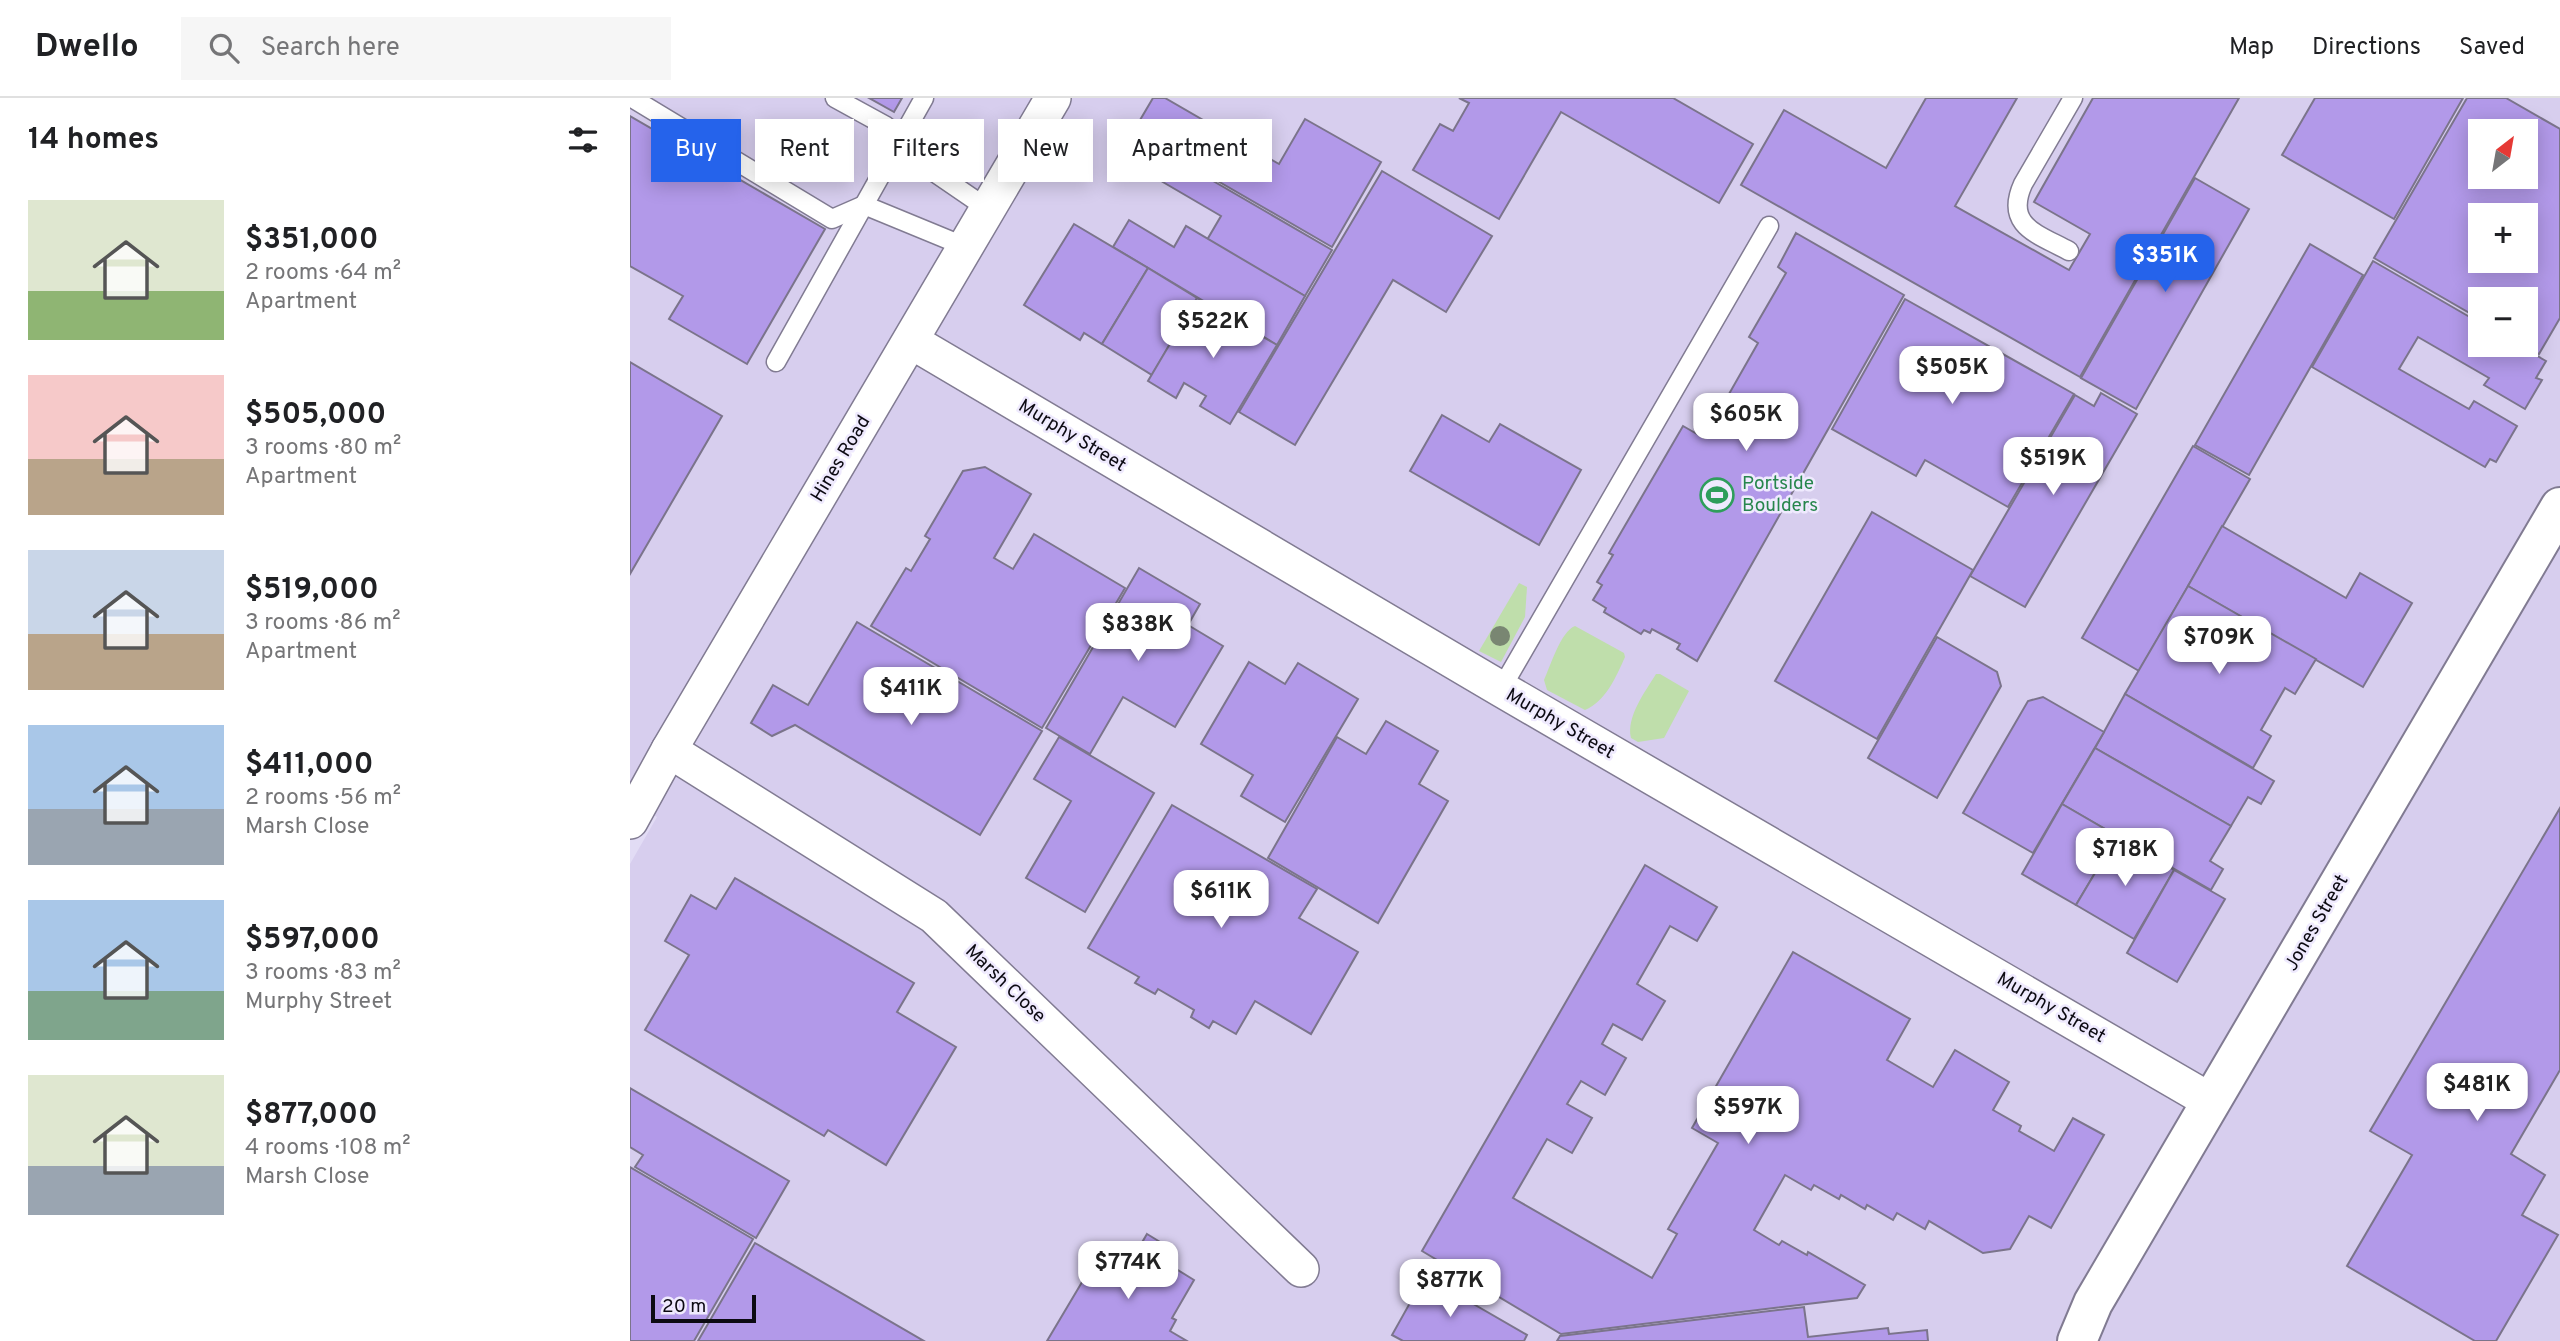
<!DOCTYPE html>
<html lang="en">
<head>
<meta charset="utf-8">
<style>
  :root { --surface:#fff; --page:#f6f6f6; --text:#202124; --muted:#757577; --line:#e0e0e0; --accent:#2563eb }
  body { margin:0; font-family:Overpass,sans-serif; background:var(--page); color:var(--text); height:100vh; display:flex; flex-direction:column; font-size:26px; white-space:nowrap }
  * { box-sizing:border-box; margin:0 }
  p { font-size:23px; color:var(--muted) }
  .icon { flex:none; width:38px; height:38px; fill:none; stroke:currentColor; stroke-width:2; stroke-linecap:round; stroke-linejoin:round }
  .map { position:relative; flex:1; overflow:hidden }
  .panel { display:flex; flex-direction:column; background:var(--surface); width:630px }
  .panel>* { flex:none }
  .hud { position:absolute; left:21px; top:21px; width:665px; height:63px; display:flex; gap:14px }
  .needle { width:46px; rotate:31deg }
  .fabs { position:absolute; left:1838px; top:21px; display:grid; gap:14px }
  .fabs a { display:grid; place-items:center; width:70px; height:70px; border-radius:0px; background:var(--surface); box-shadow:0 4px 18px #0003; font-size:35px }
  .scale { position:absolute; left:21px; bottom:18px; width:105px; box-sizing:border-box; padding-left:7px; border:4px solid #0c0a12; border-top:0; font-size:19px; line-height:24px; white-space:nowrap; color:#0c0a12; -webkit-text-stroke:5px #efeafe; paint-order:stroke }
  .price { position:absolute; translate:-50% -60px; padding:0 16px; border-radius:14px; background:#fff; color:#222; font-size:23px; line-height:46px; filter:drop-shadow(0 2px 4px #0008) }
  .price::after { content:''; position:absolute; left:50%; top:42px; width:21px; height:16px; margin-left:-10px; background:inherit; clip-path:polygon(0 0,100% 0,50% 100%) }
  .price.selected { background:var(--accent); color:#fff }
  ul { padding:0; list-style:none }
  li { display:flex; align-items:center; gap:21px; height:175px; padding:0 28px }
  li span { display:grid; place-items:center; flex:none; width:196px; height:140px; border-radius:0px; color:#555 }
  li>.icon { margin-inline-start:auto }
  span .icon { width:84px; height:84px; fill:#fffc; stroke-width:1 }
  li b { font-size:30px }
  h2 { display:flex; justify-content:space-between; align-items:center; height:84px; padding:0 28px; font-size:30px }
  .chip { padding:0 24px; border-radius:0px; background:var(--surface); box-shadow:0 4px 18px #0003; font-size:24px; line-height:63px }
  .chip.selected { background:var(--accent); color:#fff }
  header { display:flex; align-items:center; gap:42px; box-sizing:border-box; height:98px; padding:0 35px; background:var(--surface); border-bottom:2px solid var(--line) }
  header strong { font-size:33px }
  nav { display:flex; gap:38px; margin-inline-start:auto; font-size:24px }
  .search { width:490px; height:63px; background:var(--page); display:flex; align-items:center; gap:18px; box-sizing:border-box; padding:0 24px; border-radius:0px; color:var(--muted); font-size:26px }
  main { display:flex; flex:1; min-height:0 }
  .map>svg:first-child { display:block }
</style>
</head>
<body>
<header>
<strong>Dwello</strong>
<div class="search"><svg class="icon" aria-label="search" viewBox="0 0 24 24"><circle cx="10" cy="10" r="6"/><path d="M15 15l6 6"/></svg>Search here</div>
<nav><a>Map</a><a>Directions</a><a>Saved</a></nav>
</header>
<main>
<section class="panel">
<h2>14 homes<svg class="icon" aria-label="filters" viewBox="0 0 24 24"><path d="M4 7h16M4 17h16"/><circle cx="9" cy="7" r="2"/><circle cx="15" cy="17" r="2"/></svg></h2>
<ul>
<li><span style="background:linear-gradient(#dfe7d0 65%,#8fb573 0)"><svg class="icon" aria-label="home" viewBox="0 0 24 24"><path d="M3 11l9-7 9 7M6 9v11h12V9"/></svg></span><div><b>$351,000</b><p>2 rooms · 64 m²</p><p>Apartment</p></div></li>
<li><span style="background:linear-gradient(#f6c9c9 60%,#b9a48a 0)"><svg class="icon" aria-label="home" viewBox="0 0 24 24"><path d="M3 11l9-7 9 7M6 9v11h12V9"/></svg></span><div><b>$505,000</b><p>3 rooms · 80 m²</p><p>Apartment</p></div></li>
<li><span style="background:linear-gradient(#c9d6e8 60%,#b9a48a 0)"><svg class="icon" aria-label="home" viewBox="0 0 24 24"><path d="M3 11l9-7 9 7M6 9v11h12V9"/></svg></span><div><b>$519,000</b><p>3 rooms · 86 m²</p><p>Apartment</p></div></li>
<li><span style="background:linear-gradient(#a9c7e8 60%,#9aa5b1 0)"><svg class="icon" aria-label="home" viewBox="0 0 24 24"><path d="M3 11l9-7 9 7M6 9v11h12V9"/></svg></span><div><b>$411,000</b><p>2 rooms · 56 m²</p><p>Marsh Close</p></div></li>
<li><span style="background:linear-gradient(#a9c7e8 65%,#7fa58c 0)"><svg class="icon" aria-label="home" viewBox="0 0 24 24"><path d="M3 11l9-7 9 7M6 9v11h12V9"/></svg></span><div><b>$597,000</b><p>3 rooms · 83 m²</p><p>Murphy Street</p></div></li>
<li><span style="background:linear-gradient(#dfe7d0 65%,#9aa5b1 0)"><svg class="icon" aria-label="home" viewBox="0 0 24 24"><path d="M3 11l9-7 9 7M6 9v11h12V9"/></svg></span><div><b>$877,000</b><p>4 rooms · 108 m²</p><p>Marsh Close</p></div></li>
</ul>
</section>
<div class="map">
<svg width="1930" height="1243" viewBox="0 0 1930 1243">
  <rect width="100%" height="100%" fill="#e2dcf5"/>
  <path fill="#d7ceee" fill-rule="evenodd" d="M0 0H1930V1243H0V766L27 719 0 703ZM1850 33H1895V79H1850ZM1850 117H1895V163H1850ZM1850 201H1895V247H1850Z"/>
  <g fill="#bfdeab">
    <path d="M889 485 897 489 895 519 871 564 849 553Z"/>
    <path d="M945 528 994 555 995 559C986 579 976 603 955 612L917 592 914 582C920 569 931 533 945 528Z"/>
    <path d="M1026 576H1030L1059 593 1034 640 1008 644 1001 640C996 619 1015 594 1026 576Z"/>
  </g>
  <g fill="#b299e9" stroke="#7b748b" stroke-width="2" fill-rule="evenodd">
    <path d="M239 0H272L264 14Z"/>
    <path d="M523 0H535L649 66 675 21 751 64 702 149 503 34Z"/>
    <path d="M829 0H1043L1123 46 1089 105 931 14 869 121 783 72 810 26 823 33 839 5Z"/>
    <path d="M1296 0H1387L1325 108 1439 172 1460 136 1404 104 1463 0H1609L1450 279 1111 87 1154 12 1256 70Z"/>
    <path d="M1685 0H1833L1764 121 1652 57Z"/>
    <path d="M1837 0H1876L1930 31V220L1909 256 1894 247 1895 201H1850V221L1744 160ZM1850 33H1895V79H1850ZM1850 117H1895V163H1850Z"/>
    <path d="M0 18 195 131 117 266 39 221 53 198 0 168Z"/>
    <path d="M540 58 702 152 675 198 577 142 591 118 526 80Z"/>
    <path d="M752 73 862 138 816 214 763 182 665 347 609 314Z"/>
    <path d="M1565 80 1619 111 1506 311 1451 280Z"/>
    <path d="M499 122 544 149 556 128 675 198 647 247 483 149Z"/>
    <path d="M444 126 518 170 472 246 454 235 450 242 394 207Z"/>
    <path d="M1166 135 1274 197 1067 563 1047 551 1050 546 1022 531 1020 535 1014 532 1011 536 974 514 976 510 963 502 972 487 967 484 983 457 979 455 1053 328 1074 340 1128 245 1119 239 1156 175 1148 169Z"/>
    <path d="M1680 146 1733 177 1619 377 1565 347Z"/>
    <path d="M1743 163 1850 225V247H1888L1916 263 1906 280 1912 282 1895 311 1854 287 1859 280 1788 239 1769 271 1839 311 1844 303 1887 328 1866 364 1860 361 1855 369 1682 269Z"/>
    <path d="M518 170 567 200 522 277 472 246Z"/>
    <path d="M567 200 647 247 600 326 570 308 576 298 554 285 546 300 518 283Z"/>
    <path d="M1275 201 1444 296 1378 409 1295 362 1286 378 1202 331Z"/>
    <path d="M0 264 92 318 0 476Z"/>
    <path d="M1471 295 1507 316 1395 509 1340 478 1445 297 1464 308Z"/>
    <path d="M812 317 859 344 870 326 951 372 909 447 780 373Z"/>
    <path d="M1563 348 1620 381 1509 573 1452 540Z"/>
    <path d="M355 369 401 396 364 460 383 471 404 436 495 490 412 630 241 528 276 470 281 473 300 441 295 438 333 373Z"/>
    <path d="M1242 414 1343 472 1247 641 1145 583Z"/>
    <path d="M1592 428 1716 500 1730 475 1782 505 1733 589 1558 488Z"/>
    <path d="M509 470 570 506 558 527 593 548 545 629 493 599 460 656 416 630Z"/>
    <path d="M1558 488 1686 561 1665 596 1655 590 1631 632 1641 638 1623 670 1495 596Z"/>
    <path d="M227 524 412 633 350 737 165 627 142 638 121 625 143 587 178 607Z"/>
    <path d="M1307 539 1367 574 1371 588 1307 700 1238 660Z"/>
    <path d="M619 564 655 586 668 565 728 601 655 724 611 698 623 677 571 646Z"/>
    <path d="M1495 596 1644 683 1631 706 1618 699 1601 728 1465 650Z"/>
    <path d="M1413 599 1474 634 1403 755 1333 715 1398 603Z"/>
    <path d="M756 623 808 653 789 686 818 703 748 825 638 760 707 639 736 656Z"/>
    <path d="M429 639 524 695 455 814 396 780 441 703 404 681Z"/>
    <path d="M1465 650 1601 728 1580 763 1593 771 1581 792 1432 706Z"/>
    <path d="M1432 706 1487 738 1446 807 1392 776Z"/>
    <path d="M542 707 687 791 669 820 728 854 681 936 625 903 606 936 583 923 579 930 561 919 564 912 528 891 525 896 505 885 509 879 458 850Z"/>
    <path d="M1930 710V972L1881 1056 1915 1077 1892 1117 1928 1137 1866 1243H1845L1717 1168 1782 1057 1740 1033Z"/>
    <path d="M1487 738 1544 772 1504 841 1446 807Z"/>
    <path d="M1015 767 1087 809 1067 843 1040 828 1007 886 1035 903 1012 942 983 926 972 946 996 960 975 997 951 983 937 1006 962 1020 942 1055 917 1041 883 1100 1022 1180 1047 1136 1038 1131 1088 1045 1062 1030 1163 854 1280 921 1257 962 1303 989 1325 952 1379 984 1363 1012 1391 1028 1389 1033 1424 1053 1443 1020 1474 1037 1421 1130 1399 1118 1380 1151 1353 1155 1299 1123 1295 1131 1267 1115 1263 1122 1237 1107 1235 1111 1211 1097 1209 1101 1184 1087 1181 1092 1155 1077 1124 1132 1149 1147 1152 1143 1177 1157 1178 1154 1235 1187 1227 1200 931 1236 792 1153Z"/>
    <path d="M1544 772 1595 801 1547 884 1497 855Z"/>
    <path d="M105 780 284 885 267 914 326 949 256 1067 198 1032 194 1038 15 932 59 857 35 843 61 797 86 811Z"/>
    <path d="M0 990 159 1083 126 1140 5 1069 13 1057 0 1049Z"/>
    <path d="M0 1069 123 1141 64 1243H0Z"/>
    <path d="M517 1136 545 1153 538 1166 564 1182 542 1220 546 1222 540 1233 557 1243H417L461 1169 483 1182 488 1174 493 1177Z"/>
    <path d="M125 1145 294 1243H68Z"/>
    <path d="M795 1178 897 1237 894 1243H773L762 1237Z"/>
    <path d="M1174 1209 1178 1239 1258 1230 1259 1236 1297 1232 1298 1243H927L930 1238Z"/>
  </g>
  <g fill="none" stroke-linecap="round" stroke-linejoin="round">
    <defs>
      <g id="service">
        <path d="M2 0 202 121 234 107 336 149"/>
        <path d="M205 0 256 28 266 48 358 111"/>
        <path d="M1439 153C1408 136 1374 128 1393 86L1443 0"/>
        <path d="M146 264 294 0"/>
        <path d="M871 591 1139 128"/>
      </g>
      <g id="minor">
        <path d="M281 243 871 591 1582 1004"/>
        <path d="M39 652 304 818 671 1171"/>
        <path d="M0 723 39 652 423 0"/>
      </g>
      <path id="tertiary" d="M1447 1243 1463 1205 1930 409"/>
    </defs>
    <use href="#service" stroke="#817b92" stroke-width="21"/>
    <use href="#minor" stroke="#817b92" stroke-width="38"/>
    <use href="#tertiary" stroke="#817b92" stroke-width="42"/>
    <use href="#service" stroke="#fff" stroke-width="18"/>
    <use href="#minor" stroke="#fff" stroke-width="35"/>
    <use href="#tertiary" stroke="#fff" stroke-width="38"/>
  </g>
  <circle fill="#798672" cx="870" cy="538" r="10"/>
  <defs>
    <symbol id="stadium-ring" viewBox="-11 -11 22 22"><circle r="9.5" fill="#efeafe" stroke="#2e9e5b" stroke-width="1.5"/><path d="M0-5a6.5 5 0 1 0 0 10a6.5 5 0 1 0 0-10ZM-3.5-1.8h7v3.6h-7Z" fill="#2e9e5b"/></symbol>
  </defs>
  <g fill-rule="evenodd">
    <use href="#stadium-ring" x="1068" y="378" width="38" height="38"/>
  </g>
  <g text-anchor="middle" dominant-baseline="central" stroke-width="5" stroke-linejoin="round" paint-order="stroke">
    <g font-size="19" fill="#0c0a12" stroke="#efeafe">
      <text transform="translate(442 338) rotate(31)">Murphy Street</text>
      <text transform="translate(211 361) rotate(-59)">Hines Road</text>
      <text transform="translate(930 626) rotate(30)">Murphy Street</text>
      <text transform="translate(1687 825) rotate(-60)">Jones Street</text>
      <text transform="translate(375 886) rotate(44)">Marsh Close</text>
      <text transform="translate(1421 910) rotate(30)">Murphy Street</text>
    </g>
    <g font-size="19" fill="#27864d" stroke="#efeafe" text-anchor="start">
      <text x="1112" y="386">Portside<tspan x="1112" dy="22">Boulders</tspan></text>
    </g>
  </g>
</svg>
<div class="fabs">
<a><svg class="needle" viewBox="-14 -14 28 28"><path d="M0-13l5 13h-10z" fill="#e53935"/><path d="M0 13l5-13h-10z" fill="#757577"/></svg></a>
<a>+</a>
<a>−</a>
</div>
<div class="scale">20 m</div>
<b class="price selected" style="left:1535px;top:196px">$351K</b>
<b class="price" style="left:583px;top:262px">$522K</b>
<b class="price" style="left:1322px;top:308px">$505K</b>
<b class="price" style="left:1116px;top:355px">$605K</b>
<b class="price" style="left:1423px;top:399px">$519K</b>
<b class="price" style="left:508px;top:565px">$838K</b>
<b class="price" style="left:1589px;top:578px">$709K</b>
<b class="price" style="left:281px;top:629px">$411K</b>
<b class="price" style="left:1495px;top:790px">$718K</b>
<b class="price" style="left:591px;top:832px">$611K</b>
<b class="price" style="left:1847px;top:1025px">$481K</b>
<b class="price" style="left:1118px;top:1048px">$597K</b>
<b class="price" style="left:498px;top:1203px">$774K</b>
<b class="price" style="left:820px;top:1221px">$877K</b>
<div class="hud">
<a class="chip selected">Buy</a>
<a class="chip">Rent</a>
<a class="chip">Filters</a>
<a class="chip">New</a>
<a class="chip">Apartment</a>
</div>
</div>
</main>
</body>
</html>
